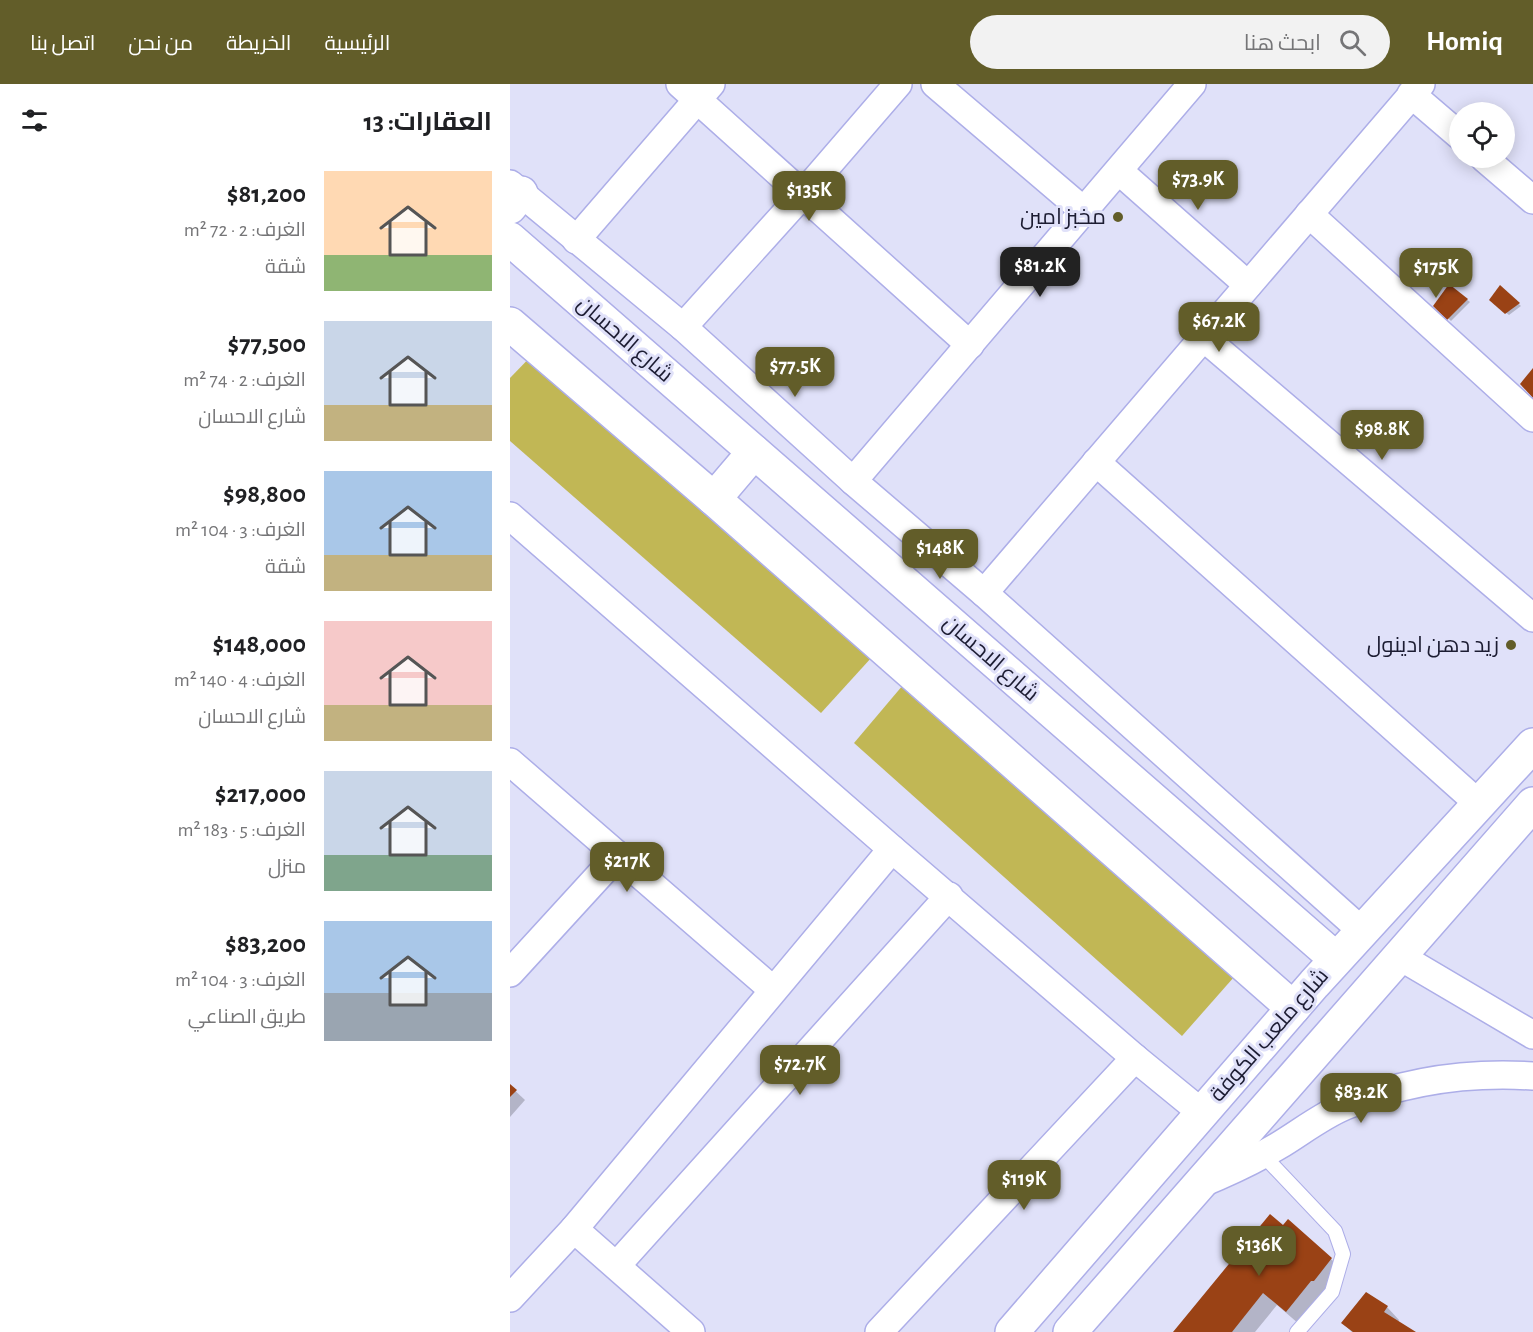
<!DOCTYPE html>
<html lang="ar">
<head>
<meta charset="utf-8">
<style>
  :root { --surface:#fff; --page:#f2f2f2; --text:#202124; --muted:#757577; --accent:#625d29 }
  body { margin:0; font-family:"Alegreya Sans",Cairo,sans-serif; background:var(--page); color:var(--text); direction:rtl; height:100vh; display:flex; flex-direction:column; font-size:22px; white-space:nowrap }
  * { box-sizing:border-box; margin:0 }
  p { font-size:20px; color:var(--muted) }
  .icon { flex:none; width:33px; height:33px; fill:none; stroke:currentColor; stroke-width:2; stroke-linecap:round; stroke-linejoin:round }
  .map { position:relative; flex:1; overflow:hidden; direction:ltr }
  .details { display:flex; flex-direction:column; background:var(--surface); width:510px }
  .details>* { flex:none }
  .fabs { position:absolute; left:939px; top:18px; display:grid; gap:12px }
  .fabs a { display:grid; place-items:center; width:66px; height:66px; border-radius:50%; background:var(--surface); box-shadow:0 3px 15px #0003; font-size:30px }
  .price { position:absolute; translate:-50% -51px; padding:0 14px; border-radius:12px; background:var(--accent); color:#fff; font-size:20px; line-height:39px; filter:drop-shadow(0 2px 3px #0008) }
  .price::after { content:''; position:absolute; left:50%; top:36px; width:18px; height:14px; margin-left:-9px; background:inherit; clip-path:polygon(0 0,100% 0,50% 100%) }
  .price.selected { background:#222; color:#fff }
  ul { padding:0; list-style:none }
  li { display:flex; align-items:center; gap:18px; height:150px; padding:0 18px }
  li span { display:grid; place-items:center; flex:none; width:168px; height:120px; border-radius:0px; color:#555 }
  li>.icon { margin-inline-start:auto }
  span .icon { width:72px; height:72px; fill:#fffc; stroke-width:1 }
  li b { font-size:26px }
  h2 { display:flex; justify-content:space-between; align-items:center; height:72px; padding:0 18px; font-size:26px }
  header { display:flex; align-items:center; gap:36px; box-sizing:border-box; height:84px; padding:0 30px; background:var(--accent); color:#fff }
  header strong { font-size:28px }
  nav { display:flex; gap:33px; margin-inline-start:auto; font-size:21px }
  .search { width:420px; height:54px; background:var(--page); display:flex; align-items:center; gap:15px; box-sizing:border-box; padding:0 21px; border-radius:33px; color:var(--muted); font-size:22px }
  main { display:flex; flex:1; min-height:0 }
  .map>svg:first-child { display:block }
</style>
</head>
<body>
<header>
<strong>Homiq</strong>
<div class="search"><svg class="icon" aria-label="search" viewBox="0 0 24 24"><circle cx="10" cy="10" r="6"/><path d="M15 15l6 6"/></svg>ابحث هنا</div>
<nav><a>الرئيسية</a><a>الخريطة</a><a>من نحن</a><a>اتصل بنا</a></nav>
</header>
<main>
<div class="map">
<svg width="1023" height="1248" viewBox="0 0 1023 1248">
  <rect width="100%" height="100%" fill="#e0e1f9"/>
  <g fill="#c1b755">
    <path d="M29 264 372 562 311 629 0 357V294Z"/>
    <path d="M404 588 739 876 672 952 344 659Z"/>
  </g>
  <g fill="#0003">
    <path d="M939 202 960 218 941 237 925 222Z"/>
    <path d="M990 203 1011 222 999 231 983 219Z"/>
    <path d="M0 1002 15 1016 0 1033Z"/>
    <path d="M821 1175 834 1188 789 1240 767 1221 745 1248H665Z"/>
    <path d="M877 1223 889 1236 888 1238 903 1248H842L833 1239Z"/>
  </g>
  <g fill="#9a4215">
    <path d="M939 200 958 215 937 236 923 222Z"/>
    <path d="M990 201 1010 219 995 230 979 216Z"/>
    <path d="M1023 284V314L1010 300Z"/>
    <path d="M0 1000 7 1006 0 1013Z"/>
    <path d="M760 1130 773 1141 778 1135 822 1174 804 1197H801L776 1228 753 1209 722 1248H663Z"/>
    <path d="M856 1208 878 1222 874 1228 906 1248H843L831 1239Z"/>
  </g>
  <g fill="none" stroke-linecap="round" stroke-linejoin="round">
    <defs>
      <path id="service" d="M753 1071 825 1147 833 1170 822 1208 787 1248"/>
      <g id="minor">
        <path d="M170 0 460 261"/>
        <path d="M425 0 574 127"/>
        <path d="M901 10 950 52"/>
        <path d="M974 74 1023 116"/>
        <path d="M609 87 738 201"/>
        <path d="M0 100 173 243 343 397 474 509 852 847"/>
        <path d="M799 130 1023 334"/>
        <path d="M66 156 201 0"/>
        <path d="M173 243 293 110 388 0"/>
        <path d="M693 253 1023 534"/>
        <path d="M586 378 969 720"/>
        <path d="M343 397 682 0"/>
        <path d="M0 432 382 765 625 974 691 1028"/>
        <path d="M474 509 911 0"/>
        <path d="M0 678 263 906"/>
        <path d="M889 872 1023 951"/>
        <path d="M0 889 108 771"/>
        <path d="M690 1100C717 1089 743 1077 768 1062 790 1049 811 1032 835 1022 894 997 959 988 1023 992"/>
        <path d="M64 1145 181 1248"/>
        <path d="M107 1181 439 812"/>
        <path d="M0 1214 64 1145 382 765"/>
        <path d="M369 1248 625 974"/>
      </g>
      <g id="tertiary">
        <path d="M0 123 11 109"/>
        <path d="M0 155 826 875"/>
        <path d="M0 240 204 415 783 924"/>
        <path d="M204 415 244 368"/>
      </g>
      <g id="primary">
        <path d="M502 1248 804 900 1023 661"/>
        <path d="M560 1248 1023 720"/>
      </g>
    </defs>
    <use href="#service" stroke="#adaee8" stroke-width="16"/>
    <use href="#minor" stroke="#adaee8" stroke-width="30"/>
    <use href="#tertiary" stroke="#adaee8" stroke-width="36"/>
    <use href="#primary" stroke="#adaee8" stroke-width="36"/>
    <use href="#service" stroke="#fff" stroke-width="14"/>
    <use href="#minor" stroke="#fff" stroke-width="27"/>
    <use href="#tertiary" stroke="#fff" stroke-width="33"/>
    <use href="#primary" stroke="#fff" stroke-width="33"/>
  </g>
  <g fill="#625d29" stroke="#e0e1f9" stroke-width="2">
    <circle cx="608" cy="133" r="6"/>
    <circle cx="1001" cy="561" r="6"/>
  </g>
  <g text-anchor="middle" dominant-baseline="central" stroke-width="6" stroke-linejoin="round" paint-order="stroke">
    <g font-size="22" fill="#1c1c32" stroke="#e0e1f9" text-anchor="end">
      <text x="596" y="133">مخبز امين</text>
      <text x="989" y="561">زيد دهن ادينول</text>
    </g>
    <g font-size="22" fill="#1c1c32" stroke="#e0e1f9">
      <text transform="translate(115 255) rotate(41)">شارع الاحسان</text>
      <text transform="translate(481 574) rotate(41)">شارع الاحسان</text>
      <text transform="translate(759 951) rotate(-49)">شارع ملعب الكوفة</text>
    </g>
  </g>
</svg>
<div class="fabs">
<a><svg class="icon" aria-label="locate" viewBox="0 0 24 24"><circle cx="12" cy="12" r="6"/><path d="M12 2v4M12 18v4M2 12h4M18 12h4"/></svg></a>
</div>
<b class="price" style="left:688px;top:127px">$73.9K</b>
<b class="price" style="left:299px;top:138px">$135K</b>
<b class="price selected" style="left:530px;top:214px">$81.2K</b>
<b class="price" style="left:926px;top:215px">$175K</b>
<b class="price" style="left:709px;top:269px">$67.2K</b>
<b class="price" style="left:285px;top:314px">$77.5K</b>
<b class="price" style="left:872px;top:377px">$98.8K</b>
<b class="price" style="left:430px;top:496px">$148K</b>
<b class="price" style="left:117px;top:809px">$217K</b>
<b class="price" style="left:290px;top:1012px">$72.7K</b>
<b class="price" style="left:851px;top:1040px">$83.2K</b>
<b class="price" style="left:514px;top:1127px">$119K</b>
<b class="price" style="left:749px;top:1193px">$136K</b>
</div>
<section class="details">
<h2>العقارات: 13<svg class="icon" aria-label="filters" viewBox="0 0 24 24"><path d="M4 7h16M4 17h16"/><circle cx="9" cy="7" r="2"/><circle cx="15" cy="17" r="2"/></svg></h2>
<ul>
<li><span style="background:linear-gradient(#ffd9b3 70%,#8fb573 0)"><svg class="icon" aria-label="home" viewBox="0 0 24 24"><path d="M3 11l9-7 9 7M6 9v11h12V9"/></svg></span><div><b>$81,200</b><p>الغرف: 2 · 72 m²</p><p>شقة</p></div></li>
<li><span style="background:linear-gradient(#c9d6e8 70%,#c2b280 0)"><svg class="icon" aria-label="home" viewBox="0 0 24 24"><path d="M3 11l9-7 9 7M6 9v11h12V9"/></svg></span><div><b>$77,500</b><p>الغرف: 2 · 74 m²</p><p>شارع الاحسان</p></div></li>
<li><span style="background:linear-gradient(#a9c7e8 70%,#c2b280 0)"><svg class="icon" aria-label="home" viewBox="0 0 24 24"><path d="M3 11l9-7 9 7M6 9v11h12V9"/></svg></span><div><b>$98,800</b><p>الغرف: 3 · 104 m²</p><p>شقة</p></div></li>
<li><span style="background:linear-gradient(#f6c9c9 70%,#c2b280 0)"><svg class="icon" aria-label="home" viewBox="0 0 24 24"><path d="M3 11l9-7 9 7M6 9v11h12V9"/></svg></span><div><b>$148,000</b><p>الغرف: 4 · 140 m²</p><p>شارع الاحسان</p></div></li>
<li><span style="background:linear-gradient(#c9d6e8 70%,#7fa58c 0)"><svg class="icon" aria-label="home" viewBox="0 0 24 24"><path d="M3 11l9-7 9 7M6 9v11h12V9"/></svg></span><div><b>$217,000</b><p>الغرف: 5 · 183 m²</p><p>منزل</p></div></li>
<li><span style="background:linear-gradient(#a9c7e8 60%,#9aa5b1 0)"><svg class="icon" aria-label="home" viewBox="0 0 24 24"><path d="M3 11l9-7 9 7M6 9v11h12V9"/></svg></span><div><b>$83,200</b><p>الغرف: 3 · 104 m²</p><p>طريق الصناعي</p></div></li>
</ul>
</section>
</main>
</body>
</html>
